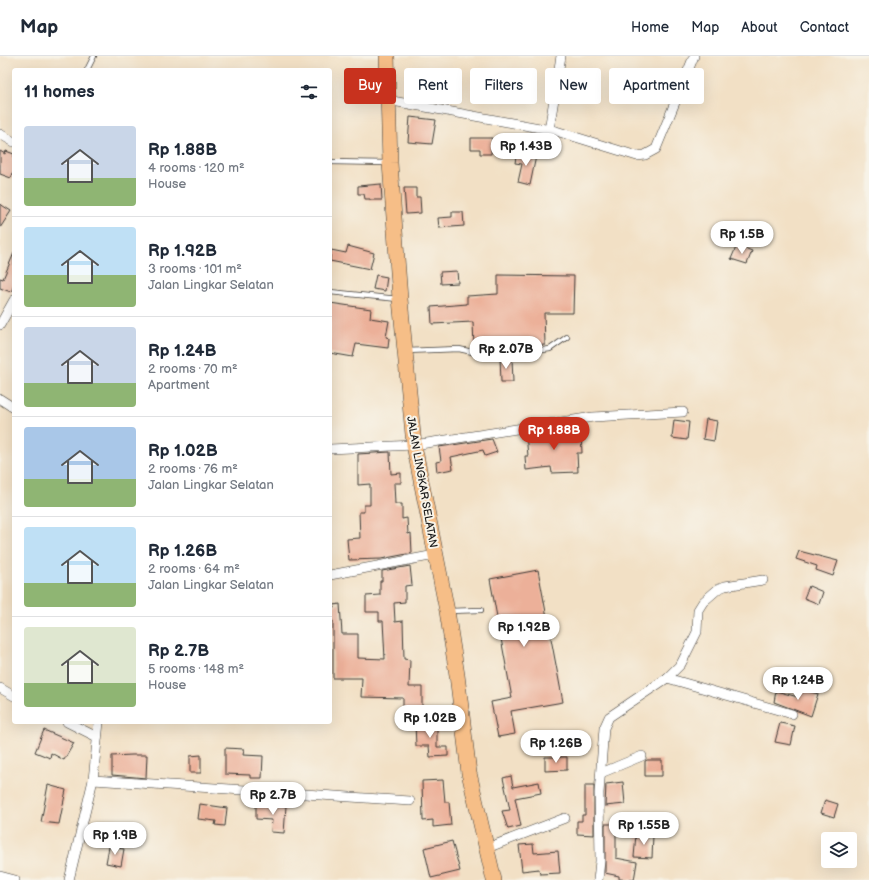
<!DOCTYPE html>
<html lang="en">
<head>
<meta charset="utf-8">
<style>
  :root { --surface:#fff; --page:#f6f6f7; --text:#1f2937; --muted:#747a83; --line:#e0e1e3; --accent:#c8321e }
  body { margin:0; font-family:"Balsamiq Sans",sans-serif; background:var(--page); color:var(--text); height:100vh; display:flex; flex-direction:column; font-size:15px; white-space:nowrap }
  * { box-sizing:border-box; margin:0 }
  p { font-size:13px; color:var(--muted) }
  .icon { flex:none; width:22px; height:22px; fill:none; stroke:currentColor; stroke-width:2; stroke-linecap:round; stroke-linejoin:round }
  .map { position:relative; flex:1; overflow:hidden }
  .panel { position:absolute; left:12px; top:12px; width:320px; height:656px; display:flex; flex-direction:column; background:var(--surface); border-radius:4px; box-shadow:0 4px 16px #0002 }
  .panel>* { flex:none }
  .banner { position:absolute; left:344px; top:12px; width:380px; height:36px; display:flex; gap:8px }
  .controls { position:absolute; left:821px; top:776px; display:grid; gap:8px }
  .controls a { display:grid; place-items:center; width:36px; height:36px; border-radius:4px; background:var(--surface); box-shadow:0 4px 16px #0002; font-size:20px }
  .price { position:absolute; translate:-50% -34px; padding:0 9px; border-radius:14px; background:#fff; color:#222; font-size:13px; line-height:26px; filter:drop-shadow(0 1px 2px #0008) }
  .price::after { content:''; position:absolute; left:50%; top:24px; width:12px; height:9px; margin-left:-6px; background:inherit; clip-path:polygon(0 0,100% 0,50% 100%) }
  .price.on { background:var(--accent); color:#fff }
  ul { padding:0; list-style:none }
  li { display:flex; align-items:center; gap:12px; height:100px; padding:0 12px }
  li+li { border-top:1px solid var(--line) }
  li span { display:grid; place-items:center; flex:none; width:112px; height:80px; border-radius:4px; color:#555 }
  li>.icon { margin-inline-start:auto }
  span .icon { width:48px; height:48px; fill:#fffc; stroke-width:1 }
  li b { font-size:17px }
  h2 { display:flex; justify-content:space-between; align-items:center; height:48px; padding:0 12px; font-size:17px }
  .pill { padding:0 14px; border-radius:4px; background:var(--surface); box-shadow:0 4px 16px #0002; font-size:14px; line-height:36px }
  .pill.on { background:var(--accent); color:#fff }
  header { display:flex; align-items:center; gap:24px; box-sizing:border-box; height:56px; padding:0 20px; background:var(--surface); border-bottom:1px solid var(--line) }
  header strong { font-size:19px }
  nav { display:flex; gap:22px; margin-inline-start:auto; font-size:14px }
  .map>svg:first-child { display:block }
</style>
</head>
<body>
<header>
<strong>Map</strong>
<nav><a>Home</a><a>Map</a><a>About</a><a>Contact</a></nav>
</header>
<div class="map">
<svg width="869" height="824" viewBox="0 0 869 824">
  <rect width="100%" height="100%" fill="#f7f3e8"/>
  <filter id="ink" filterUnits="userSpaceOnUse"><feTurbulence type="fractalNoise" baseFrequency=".025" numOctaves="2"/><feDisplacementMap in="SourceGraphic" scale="8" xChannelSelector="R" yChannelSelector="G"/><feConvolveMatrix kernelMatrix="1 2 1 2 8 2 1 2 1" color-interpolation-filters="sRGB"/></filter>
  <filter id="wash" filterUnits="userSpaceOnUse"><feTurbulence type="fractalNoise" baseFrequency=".012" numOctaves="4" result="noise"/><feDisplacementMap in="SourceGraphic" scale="16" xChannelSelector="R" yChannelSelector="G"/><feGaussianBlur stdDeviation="0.9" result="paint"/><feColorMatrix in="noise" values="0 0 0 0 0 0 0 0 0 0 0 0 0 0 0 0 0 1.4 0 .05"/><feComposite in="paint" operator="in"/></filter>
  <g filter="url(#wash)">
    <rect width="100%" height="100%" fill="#f2e0c5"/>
    <g id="blocks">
      <g fill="#ecb099">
        <path d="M410 61 436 64 432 88 408 86Z"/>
        <path d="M471 82H492L491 98H480V93H471Z"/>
        <path d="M0 95 5 98 6 95 14 98V115L11 122 0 118Z"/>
        <path d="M517 95 536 100 530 129 518 126 522 108 515 107Z"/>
        <path d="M381 128 382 144H370V143H365L364 138H358V130Z"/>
        <path d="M404 132H416V141H420L421 157 406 158Z"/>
        <path d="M0 148 11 155 0 172Z"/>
        <path d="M452 156H463L464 170 439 172 438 162 452 161Z"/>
        <path d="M737 189 752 195 747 208 731 203Z"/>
        <path d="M348 190 374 197 370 213 330 205 331 194 346 197Z"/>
        <path d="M14 197V229L11 236 0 232V222L3 223Z"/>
        <path d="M457 215 458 227 441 228 440 216Z"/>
        <path d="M376 219 387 221 385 235 373 233Z"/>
        <path d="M498 219 574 220 573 257H544L545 289 511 290V294H499V291H474L473 266 432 268 431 251 467 248V240L498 238Z"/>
        <path d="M330 247 371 253 370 262 389 265 386 281 389 282 388 292 356 288 353 301 330 297Z"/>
        <path d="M500 301 512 302 513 326H501Z"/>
        <path d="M706 363 717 365 714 385 703 383Z"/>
        <path d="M674 364 689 366 687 384 672 382Z"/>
        <path d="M543 375 581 376 582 397H577L578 416 552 417 551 411 526 414 525 400H528L526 378Z"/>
        <path d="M492 383 497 396 485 400 483 394 451 401 453 413 437 416 436 406 441 405 439 391Z"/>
        <path d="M390 396 391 418 401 417V427H394L395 448H402V463L407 462 408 478 411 477 412 497 381 503 349 504 347 483 360 482 359 456H364V449H370V428L358 429V398Z"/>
        <path d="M799 495 838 505 833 520 816 514 817 510 796 503Z"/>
        <path d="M410 510 412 529 405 530V546L394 547 395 566 403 565 404 603 410 604 409 631H422V663H403V642L361 641 362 622H333V565H330V553L334 552V549L340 548 342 578H358V602L385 603 383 565H379V556H366V540L380 539V525H382V515Z"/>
        <path d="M538 514 563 646 511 655 515 678 498 681 491 646 512 642 490 523Z"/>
        <path d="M809 530 823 536 819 548 804 542Z"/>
        <path d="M801 633 818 638 811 660 774 646 776 635 798 641Z"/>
        <path d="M437 666V691H448V700L430 701 429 690H416L415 667Z"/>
        <path d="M780 667 795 670 791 689 775 686Z"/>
        <path d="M44 674 74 687 64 704 51 697 50 702 35 696Z"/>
        <path d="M225 692 244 693 243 699 263 700 262 722H250V719L225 718Z"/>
        <path d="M132 699H147L146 722 112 719V700Z"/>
        <path d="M201 699V717H190V700Z"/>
        <path d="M545 701H567V714L545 715Z"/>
        <path d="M647 704H662V720H645V705Z"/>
        <path d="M511 720 513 731 539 726 541 737 515 742 521 770 508 773 502 755 510 754 503 722Z"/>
        <path d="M443 724 445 746H449L451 769 433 771V764L423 765 422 725Z"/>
        <path d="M623 726 625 748 605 750 606 728Z"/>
        <path d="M48 729 66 734 59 768 41 766Z"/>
        <path d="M585 729H594V779L577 778V765H582V759H585Z"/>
        <path d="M825 744 838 748 834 761 821 757Z"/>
        <path d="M200 748 227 752 225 770 215 769 216 765 198 763Z"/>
        <path d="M256 749 286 750 284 777 271 776 272 764 256 763Z"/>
        <path d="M605 768H616V802L637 806 634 824 619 823V820L605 817Z"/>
        <path d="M636 778 653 779 652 802 634 801Z"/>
        <path d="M452 785 460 815 431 822 424 792Z"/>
        <path d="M533 788 534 797 558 795 560 817 540 818 539 813 522 815 519 789Z"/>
        <path d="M109 791 124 793 121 810 106 807Z"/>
      </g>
    </g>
  </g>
  <g filter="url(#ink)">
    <use href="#blocks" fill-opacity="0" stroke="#3c3935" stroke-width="1"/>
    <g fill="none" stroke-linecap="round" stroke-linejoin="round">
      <defs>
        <g id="service">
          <path d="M87 14 94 0"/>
          <path d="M330 106 389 107"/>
          <path d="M330 236 398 243"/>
          <path d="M406 295 459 293 477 297 515 298 550 293 567 281"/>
          <path d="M448 555 481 554"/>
        </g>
        <g id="minor">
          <path d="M387 44 556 75 637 100 645 99 656 93 694 0"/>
          <path d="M549 74 561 0"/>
          <path d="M0 78 14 86"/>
          <path d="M0 269 14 244"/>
          <path d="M0 343 14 352"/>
          <path d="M330 393 414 389 593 361 683 356"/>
          <path d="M330 519 435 499"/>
          <path d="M667 622 792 658"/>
          <path d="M0 632 14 640"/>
          <path d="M67 666 97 681"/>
          <path d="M601 717 642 700"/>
          <path d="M93 724 410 745"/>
          <path d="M487 792 565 762"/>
          <path d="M0 820 15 824"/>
          <path d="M69 824 93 724 99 666"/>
          <path d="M598 824 600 805 599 737 604 672 609 661 667 622 681 608 697 576 698 554 703 546 718 533 725 530 763 524"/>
        </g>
        <path id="trunk" d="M387 0 390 107 400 243 414 389 447 555 457 619 469 717 494 824"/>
      </defs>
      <use href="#service" stroke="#3c3935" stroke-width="6"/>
      <use href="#minor" stroke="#3c3935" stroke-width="10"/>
      <use href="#trunk" stroke="#3c3935" stroke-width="16"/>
      <use href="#service" stroke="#fff" stroke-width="4.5"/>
      <use href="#minor" stroke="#fff" stroke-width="9"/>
      <use href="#trunk" stroke="#f6be87" stroke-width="15"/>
    </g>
  </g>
  <g text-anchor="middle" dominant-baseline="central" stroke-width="4" stroke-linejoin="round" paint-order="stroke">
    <g font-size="11" fill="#1c1c1c" stroke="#f7f3e8">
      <text transform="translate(422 426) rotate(80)">JALAN LINGKAR SELATAN</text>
    </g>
  </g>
</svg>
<div class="controls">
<a><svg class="icon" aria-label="layers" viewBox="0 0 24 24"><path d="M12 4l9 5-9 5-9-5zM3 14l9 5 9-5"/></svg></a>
</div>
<b class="price" style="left:526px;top:111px">Rp 1.43B</b>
<b class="price" style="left:742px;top:199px">Rp 1.5B</b>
<b class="price" style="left:506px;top:314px">Rp 2.07B</b>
<b class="price on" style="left:554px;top:395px">Rp 1.88B</b>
<b class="price" style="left:524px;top:592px">Rp 1.92B</b>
<b class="price" style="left:798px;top:645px">Rp 1.24B</b>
<b class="price" style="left:430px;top:683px">Rp 1.02B</b>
<b class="price" style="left:556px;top:708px">Rp 1.26B</b>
<b class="price" style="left:273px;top:760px">Rp 2.7B</b>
<b class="price" style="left:644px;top:790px">Rp 1.55B</b>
<b class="price" style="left:115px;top:800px">Rp 1.9B</b>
<div class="banner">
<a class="pill on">Buy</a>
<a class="pill">Rent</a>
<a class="pill">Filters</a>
<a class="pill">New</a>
<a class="pill">Apartment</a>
</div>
<section class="panel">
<h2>11 homes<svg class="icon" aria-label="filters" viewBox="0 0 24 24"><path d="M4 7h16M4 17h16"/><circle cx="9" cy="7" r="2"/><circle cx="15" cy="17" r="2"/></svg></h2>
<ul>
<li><span style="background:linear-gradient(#c9d6e8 65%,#8fb573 0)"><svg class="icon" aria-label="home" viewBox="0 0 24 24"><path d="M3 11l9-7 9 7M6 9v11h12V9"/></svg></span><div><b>Rp 1.88B</b><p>4 rooms · 120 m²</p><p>House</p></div></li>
<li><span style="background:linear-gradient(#bfe0f5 60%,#8fb573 0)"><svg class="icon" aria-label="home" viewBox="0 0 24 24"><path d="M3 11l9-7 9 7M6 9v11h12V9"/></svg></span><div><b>Rp 1.92B</b><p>3 rooms · 101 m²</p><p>Jalan Lingkar Selatan</p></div></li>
<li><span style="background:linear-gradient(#c9d6e8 70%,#8fb573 0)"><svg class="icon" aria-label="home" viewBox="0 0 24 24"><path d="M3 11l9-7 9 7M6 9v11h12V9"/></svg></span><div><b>Rp 1.24B</b><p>2 rooms · 70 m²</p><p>Apartment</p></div></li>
<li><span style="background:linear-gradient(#a9c7e8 65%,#8fb573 0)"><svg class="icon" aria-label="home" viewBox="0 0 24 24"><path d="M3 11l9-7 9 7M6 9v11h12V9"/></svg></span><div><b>Rp 1.02B</b><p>2 rooms · 76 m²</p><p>Jalan Lingkar Selatan</p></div></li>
<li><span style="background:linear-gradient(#bfe0f5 70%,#8fb573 0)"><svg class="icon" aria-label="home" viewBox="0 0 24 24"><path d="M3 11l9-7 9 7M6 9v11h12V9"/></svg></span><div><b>Rp 1.26B</b><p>2 rooms · 64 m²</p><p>Jalan Lingkar Selatan</p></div></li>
<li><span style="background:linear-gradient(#dfe7d0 70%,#8fb573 0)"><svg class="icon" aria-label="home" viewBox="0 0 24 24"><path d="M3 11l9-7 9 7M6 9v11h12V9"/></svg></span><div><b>Rp 2.7B</b><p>5 rooms · 148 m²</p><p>House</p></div></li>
</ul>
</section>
</div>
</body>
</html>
